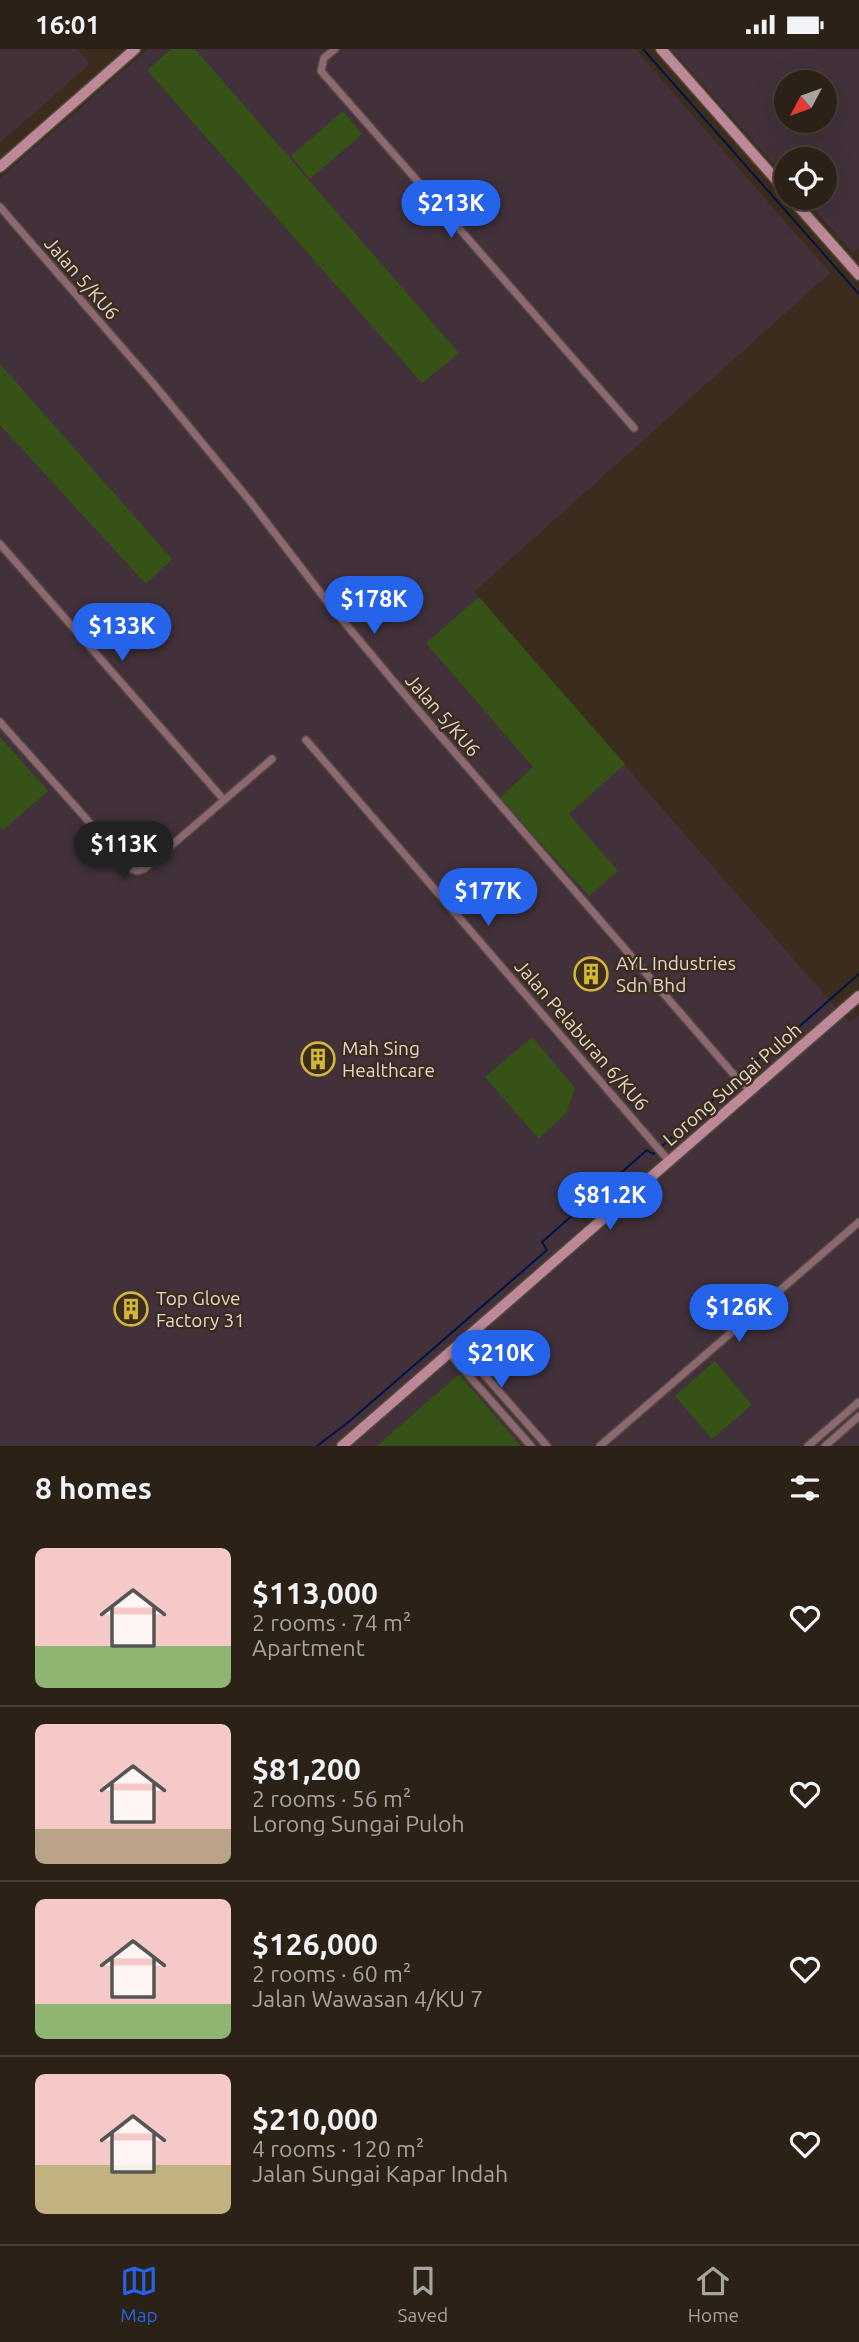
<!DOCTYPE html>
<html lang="en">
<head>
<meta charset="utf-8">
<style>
  :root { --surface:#2c2116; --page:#34291f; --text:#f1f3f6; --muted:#a6a3a1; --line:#483e35; --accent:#2563eb }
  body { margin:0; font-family:Ubuntu,sans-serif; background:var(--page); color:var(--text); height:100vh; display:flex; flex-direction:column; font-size:26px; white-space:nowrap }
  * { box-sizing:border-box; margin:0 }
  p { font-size:23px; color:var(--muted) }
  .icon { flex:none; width:38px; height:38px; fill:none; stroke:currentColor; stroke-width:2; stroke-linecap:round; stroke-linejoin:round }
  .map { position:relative; height:1397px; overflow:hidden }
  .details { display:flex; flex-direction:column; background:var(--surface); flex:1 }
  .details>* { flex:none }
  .needle { width:46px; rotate:229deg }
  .tools { position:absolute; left:774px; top:21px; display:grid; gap:14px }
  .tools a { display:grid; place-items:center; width:63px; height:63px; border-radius:50%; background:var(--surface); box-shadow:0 7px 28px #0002,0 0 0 2px var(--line); font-size:35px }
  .price { position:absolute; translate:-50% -60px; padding:0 16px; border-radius:24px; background:var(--accent); color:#fff; font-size:23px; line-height:46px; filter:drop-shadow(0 2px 4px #0008) }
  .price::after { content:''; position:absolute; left:50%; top:42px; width:21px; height:16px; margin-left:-10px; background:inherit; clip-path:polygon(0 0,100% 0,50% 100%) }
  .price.active { background:#222; color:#fff }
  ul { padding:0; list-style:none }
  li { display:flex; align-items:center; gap:21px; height:175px; padding:0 35px }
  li+li { border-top:2px solid var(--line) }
  li span { display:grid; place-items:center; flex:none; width:196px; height:140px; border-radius:10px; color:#555 }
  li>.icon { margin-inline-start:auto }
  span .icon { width:84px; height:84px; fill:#fffc; stroke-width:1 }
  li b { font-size:30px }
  h2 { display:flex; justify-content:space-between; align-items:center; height:84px; padding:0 35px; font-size:30px }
  .status { display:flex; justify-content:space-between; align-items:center; height:49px; padding:0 35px; background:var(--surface); direction:ltr }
  .status svg { height:19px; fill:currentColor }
  .dock { display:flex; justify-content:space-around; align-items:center; height:98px; border-top:2px solid var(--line); background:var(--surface); font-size:19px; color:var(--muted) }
  .dock a { display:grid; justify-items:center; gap:4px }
  .dock .active { color:var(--accent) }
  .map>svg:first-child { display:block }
</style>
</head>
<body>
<div class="status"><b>16:01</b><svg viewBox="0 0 49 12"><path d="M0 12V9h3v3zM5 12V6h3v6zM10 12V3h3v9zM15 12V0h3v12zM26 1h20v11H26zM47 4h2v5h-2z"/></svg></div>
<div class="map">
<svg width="859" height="1397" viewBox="0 0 859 1397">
  <rect width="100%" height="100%" fill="#3b2c1d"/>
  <g fill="#42313b" fill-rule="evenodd">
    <path d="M148 0H635L830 224 474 543 849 974 859 966V1397H0V129Z"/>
    <path d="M671 0H859V199L853 204 804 149H824V110H786V129ZM824 33V72H786V33Z"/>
  </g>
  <path fill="#433139" d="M0 0H77L90 15 0 94Z"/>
  <g fill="#375217">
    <path d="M171 0H195L459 304 422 334 147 21Z"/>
    <path d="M343 62 362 85 310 130 291 107Z"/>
    <path d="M0 315 172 510 146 535 0 376Z"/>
    <path d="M479 548 625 715 569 765 618 822 589 847 500 749 533 718 426 594Z"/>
    <path d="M0 688 48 742 3 781 0 778Z"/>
    <path d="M532 988 575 1039 567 1063 539 1090 485 1028Z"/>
    <path d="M715 1312 752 1356 712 1390 675 1347Z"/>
    <path d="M459 1325 521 1397H377Z"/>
  </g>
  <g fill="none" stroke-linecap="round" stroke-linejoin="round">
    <g stroke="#001446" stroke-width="2">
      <path d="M643 0 859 245"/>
      <path d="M740 1026 766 1002 784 991 859 925"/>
      <path d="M660 1099 736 1030"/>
      <path d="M317 1397 351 1371 547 1201 542 1193 647 1101 653 1105 656 1103"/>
    </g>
    <defs>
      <g id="street">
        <path d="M335 0 324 9 321 22 634 379"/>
        <path d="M0 158 152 333 250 452 329 555 405 646 735 1027 750 1041"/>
        <path d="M0 495 224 751"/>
        <path d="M0 673 131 820 137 822 144 820 272 710"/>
        <path d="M306 691 669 1112"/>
        <path d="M458 1296 547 1397"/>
        <path d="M449 1304 531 1397"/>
        <path d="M600 1397 859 1173"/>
        <path d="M808 1397 859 1353"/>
        <path d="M825 1397 859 1367"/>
      </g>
      <g id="secondary">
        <path d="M661 0 786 142"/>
        <path d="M0 118 135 0"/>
        <path d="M791 149 859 226"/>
        <path d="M342 1397 859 947"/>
      </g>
    </defs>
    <use href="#street" stroke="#554739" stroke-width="10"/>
    <use href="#secondary" stroke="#554739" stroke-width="13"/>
    <use href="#street" stroke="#8a6972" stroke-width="7"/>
    <use href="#secondary" stroke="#bd8998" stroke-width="10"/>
  </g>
  <defs>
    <symbol id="building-ring" viewBox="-11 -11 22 22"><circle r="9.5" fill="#3b2c1d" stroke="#d2b736" stroke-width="1.5"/><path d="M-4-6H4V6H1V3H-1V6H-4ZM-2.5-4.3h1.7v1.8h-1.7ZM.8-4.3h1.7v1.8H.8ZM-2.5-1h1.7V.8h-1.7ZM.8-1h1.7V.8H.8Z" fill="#d2b736"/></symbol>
  </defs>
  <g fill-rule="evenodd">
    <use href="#building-ring" x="572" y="906" width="38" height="38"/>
    <use href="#building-ring" x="299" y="991" width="38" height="38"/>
    <use href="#building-ring" x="112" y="1241" width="38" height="38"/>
  </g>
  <g text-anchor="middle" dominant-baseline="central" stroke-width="5" stroke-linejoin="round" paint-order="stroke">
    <g font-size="19" fill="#e0d6cd" stroke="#3b2c1d">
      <text transform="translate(82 229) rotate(49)">Jalan 5/KU6</text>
      <text transform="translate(443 666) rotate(49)">Jalan 5/KU6</text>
      <text transform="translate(582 986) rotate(49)">Jalan Pelaburan 6/KU6</text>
      <text transform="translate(732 1035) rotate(-41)">Lorong Sungai Puloh</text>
    </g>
    <g font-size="19" fill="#e0d6cd" stroke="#3b2c1d" text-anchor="start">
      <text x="616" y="914">AYL Industries<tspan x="616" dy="22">Sdn Bhd</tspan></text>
      <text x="342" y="999">Mah Sing<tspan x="342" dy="22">Healthcare</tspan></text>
      <text x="156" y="1249">Top Glove<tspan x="156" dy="22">Factory 31</tspan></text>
    </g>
  </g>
</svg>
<div class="tools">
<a><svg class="needle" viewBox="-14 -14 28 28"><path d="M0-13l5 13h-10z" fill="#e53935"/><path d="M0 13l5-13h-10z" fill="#a6a3a1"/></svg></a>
<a><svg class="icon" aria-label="locate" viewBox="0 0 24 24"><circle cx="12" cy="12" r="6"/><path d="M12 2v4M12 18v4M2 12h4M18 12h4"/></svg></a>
</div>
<b class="price" style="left:451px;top:191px">$213K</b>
<b class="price" style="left:374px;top:587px">$178K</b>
<b class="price" style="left:122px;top:614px">$133K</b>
<b class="price active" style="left:124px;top:832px">$113K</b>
<b class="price" style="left:488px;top:879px">$177K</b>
<b class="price" style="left:610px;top:1183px">$81.2K</b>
<b class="price" style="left:739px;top:1295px">$126K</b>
<b class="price" style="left:501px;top:1341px">$210K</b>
</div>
<section class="details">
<h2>8 homes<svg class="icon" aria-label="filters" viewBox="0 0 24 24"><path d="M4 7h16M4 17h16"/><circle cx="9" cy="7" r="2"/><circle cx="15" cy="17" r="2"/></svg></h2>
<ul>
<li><span style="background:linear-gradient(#f6c9c9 70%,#8fb573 0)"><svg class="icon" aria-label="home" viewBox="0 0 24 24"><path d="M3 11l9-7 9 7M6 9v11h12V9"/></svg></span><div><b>$113,000</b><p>2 rooms · 74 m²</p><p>Apartment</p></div><svg class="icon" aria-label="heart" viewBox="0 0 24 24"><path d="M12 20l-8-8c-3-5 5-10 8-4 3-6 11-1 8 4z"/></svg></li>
<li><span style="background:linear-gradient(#f6c9c9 75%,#b9a48a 0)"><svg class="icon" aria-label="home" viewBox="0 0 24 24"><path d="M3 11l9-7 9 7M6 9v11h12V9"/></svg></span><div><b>$81,200</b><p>2 rooms · 56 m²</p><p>Lorong Sungai Puloh</p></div><svg class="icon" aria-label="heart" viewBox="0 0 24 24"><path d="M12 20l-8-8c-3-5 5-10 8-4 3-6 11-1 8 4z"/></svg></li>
<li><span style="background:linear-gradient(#f6c9c9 75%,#8fb573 0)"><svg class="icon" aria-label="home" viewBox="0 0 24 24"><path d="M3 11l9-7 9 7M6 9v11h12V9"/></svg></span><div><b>$126,000</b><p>2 rooms · 60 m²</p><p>Jalan Wawasan 4/KU 7</p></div><svg class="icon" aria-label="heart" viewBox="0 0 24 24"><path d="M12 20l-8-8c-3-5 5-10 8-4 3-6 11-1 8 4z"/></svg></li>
<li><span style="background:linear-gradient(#f6c9c9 65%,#c2b280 0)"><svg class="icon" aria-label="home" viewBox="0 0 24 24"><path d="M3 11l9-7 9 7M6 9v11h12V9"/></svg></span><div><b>$210,000</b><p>4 rooms · 120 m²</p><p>Jalan Sungai Kapar Indah</p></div><svg class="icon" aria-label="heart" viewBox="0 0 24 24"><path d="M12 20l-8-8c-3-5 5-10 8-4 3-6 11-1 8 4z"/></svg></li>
</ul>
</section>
<nav class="dock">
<a class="active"><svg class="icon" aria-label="map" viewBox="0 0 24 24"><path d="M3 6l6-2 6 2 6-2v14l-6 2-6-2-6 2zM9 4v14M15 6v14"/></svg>Map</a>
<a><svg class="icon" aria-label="saved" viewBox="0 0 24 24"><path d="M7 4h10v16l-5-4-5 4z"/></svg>Saved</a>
<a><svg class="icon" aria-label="home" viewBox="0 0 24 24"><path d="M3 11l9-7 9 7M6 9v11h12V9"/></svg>Home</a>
</nav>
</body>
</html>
